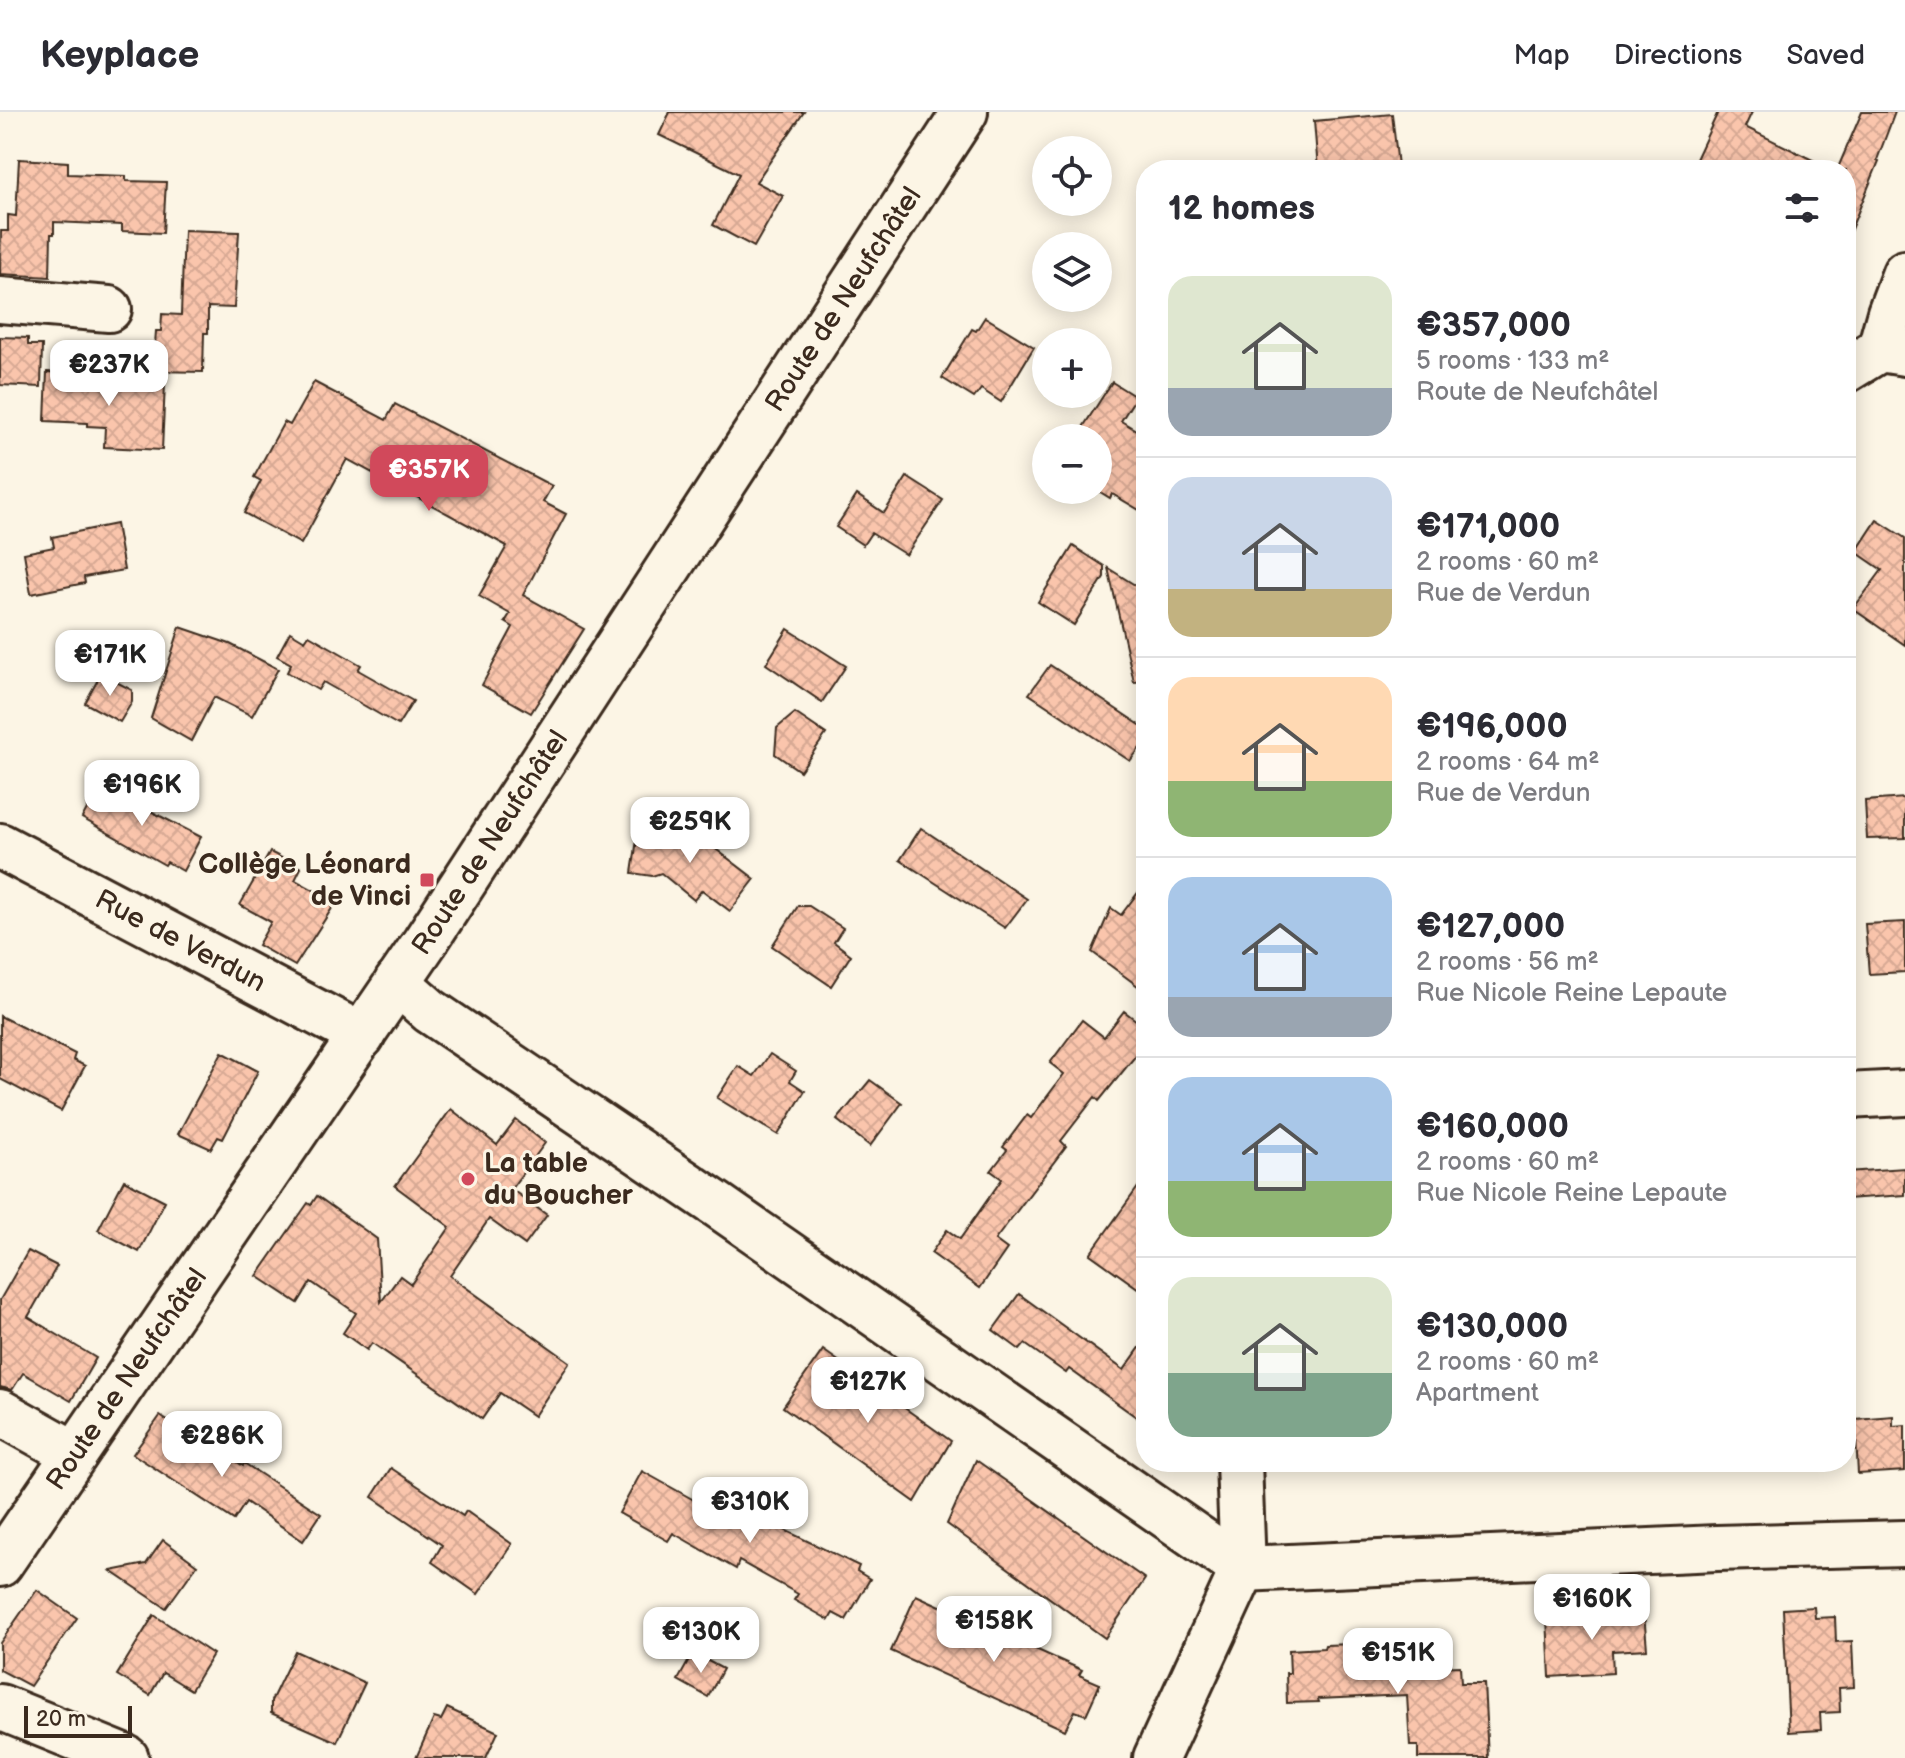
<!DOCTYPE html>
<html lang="en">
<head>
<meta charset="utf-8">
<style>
  :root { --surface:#fff; --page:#f2f2f3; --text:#2b2b33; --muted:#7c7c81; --line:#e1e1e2; --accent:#d1495b }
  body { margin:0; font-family:"Balsamiq Sans",sans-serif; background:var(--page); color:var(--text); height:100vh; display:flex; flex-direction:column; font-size:30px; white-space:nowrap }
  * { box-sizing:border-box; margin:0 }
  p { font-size:26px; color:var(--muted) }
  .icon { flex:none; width:44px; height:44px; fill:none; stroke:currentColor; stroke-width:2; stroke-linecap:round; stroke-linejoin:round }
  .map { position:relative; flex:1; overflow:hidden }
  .sheet { position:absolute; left:1136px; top:48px; width:720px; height:1312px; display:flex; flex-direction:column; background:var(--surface); border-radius:32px; box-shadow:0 4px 20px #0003 }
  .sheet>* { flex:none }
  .fabs { position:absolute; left:1032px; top:24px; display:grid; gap:16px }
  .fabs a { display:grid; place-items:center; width:80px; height:80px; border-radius:50%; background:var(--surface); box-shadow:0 4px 20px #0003; font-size:40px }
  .scale { position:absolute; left:24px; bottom:20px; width:108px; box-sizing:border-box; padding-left:8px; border:4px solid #3b2a1e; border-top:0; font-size:22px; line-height:28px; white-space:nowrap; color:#3b2a1e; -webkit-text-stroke:6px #fcf5e5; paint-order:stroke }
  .price { position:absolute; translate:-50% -68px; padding:0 18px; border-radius:16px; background:#fff; color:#222; font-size:26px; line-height:52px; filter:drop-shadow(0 2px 4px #0008) }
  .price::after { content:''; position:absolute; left:50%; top:48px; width:24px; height:18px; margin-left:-12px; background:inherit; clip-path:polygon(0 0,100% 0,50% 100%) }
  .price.on { background:var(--accent); color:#fff }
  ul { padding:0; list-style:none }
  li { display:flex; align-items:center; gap:24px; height:200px; padding:0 32px }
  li+li { border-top:2px solid var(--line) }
  li span { display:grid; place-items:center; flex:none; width:224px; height:160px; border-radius:24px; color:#555 }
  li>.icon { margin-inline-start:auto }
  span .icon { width:96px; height:96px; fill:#fffc; stroke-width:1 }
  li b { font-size:34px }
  h2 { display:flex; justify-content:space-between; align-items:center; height:96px; padding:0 32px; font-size:34px }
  header { display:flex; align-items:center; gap:48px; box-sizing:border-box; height:112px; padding:0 40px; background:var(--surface); border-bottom:2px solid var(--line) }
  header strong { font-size:38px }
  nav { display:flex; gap:44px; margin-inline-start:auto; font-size:28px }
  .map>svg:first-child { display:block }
</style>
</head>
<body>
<header>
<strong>Keyplace</strong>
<nav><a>Map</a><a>Directions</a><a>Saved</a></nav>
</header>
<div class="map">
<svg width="1905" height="1646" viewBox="0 0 1905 1646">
  <defs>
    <pattern id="building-cross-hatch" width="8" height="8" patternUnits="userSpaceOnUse" patternTransform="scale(2)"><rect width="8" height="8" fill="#fac5ac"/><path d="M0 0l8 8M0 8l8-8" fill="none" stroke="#d7a994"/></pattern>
  </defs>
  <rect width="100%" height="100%" fill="#fcf5e5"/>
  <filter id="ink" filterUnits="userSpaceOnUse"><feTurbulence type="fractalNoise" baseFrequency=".0125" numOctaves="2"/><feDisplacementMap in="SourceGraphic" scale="16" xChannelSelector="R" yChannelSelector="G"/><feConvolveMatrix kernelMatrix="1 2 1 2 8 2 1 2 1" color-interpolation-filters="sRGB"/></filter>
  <g filter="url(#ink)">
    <g fill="url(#building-cross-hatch)" stroke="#3b2a1e" stroke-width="2">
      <path d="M670 0H804L756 70 783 84 754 135 713 113 739 62 659 23Z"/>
      <path d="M1718 0H1752L1745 15 1833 58H1691Z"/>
      <path d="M1862 0H1895L1877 48 1879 49 1849 122H1846V58H1837Z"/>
      <path d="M1392 2 1398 54 1378 56V58H1318L1314 9Z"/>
      <path d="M19 47 68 50V62L126 64V69L166 70 163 121 122 119V113L54 110V122H51L50 165 0 162 1 119H8V103L16 104Z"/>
      <path d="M184 118 239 120 234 196 208 195V221H204L203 260 153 259 156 219H161L162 202 181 203Z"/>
      <path d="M985 205 1034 235 1001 290 981 277 974 286 942 266 972 217 976 219Z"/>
      <path d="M0 225 28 226V233H42L41 275 0 273Z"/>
      <path d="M47 260 92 262V268L165 271 162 338 104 335 105 315 87 314V311L45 309Z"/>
      <path d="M314 270 386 308 395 292 552 374 543 390 566 402 523 483 584 517 531 601 482 573 513 515 505 510 510 502 479 484 507 434 347 347 301 432 244 401 261 369 254 365 284 310 290 313Z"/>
      <path d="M1112 270 1136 285 1121 309 1146 324V402L1112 382 1110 386 1097 378 1098 326H1076Z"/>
      <path d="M907 365 943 388 906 443 871 421 863 433 836 415 857 383 884 401Z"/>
      <path d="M1877 408 1905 426V533L1853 497 1882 458 1856 440Z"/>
      <path d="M116 412 124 458 84 465 85 471 31 482 24 441 54 435 52 425Z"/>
      <path d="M1073 434 1104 454V465L1074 513 1038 490Z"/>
      <path d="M1108 456 1146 480V569L1134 570Z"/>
      <path d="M180 515 230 532 278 557 252 604 214 585 191 629 151 606Z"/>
      <path d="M788 517 846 554 822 590 766 552Z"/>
      <path d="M290 520 305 529 309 523 361 553 358 558 413 589 398 613 323 570 318 578 287 560 291 552 277 544Z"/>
      <path d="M1050 553 1146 617V628L1130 649 1029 582Z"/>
      <path d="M101 562 132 578V590L120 610 85 591Z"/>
      <path d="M795 601 826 622 800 659 775 642 777 616Z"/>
      <path d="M100 673 201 725 183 759 167 750 165 753 82 706Z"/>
      <path d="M1905 686V726L1867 727 1865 689Z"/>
      <path d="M639 714 696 722 755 767 730 799 702 778 694 788 661 761 652 764 632 761Z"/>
      <path d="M921 716 1027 787 1005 816 900 748Z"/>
      <path d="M270 740 301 756 295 768 336 790 295 854 258 833 271 810 240 793Z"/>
      <path d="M1146 770V880L1092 840 1111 796 1121 803Z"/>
      <path d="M798 794H809L843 816 834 830 851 843 831 874 772 834Z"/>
      <path d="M1905 810V860L1869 862 1865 812Z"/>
      <path d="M1124 899 1146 916V931L1099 989 1095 985 1061 1029 1066 1034 995 1128 1007 1137 980 1176 931 1141 947 1118 960 1127 1002 1067 991 1059 1007 1038 1003 1035 1027 1003 1031 1006 1064 962 1050 951 1082 908 1104 925Z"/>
      <path d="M0 904 75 942 73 948 85 954 61 999 0 967Z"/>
      <path d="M222 940 258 959 223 1027 218 1025 211 1037 178 1022Z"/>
      <path d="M770 942 796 959 790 969 805 979 778 1023 717 986 738 954 754 964Z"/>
      <path d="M870 968 902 991 870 1034 837 1008Z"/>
      <path d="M451 997 497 1033 516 1008 545 1031 511 1077 547 1103 525 1133 489 1107 450 1164 570 1250 534 1304 500 1281 482 1307 372 1231 367 1238 343 1221 356 1201 311 1170 298 1191 257 1164 308 1091 311 1093 317 1084 377 1127 381 1190 400 1164 411 1172 450 1115 395 1074Z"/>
      <path d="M1905 1056V1083L1846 1087V1060Z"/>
      <path d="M1146 1064V1182L1090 1142Z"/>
      <path d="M124 1068 165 1089 139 1140 98 1118Z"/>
      <path d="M28 1139 57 1154 28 1205 96 1246 71 1289 23 1261 12 1278 0 1275V1188Z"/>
      <path d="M1019 1182 1124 1258 1146 1227V1312L1069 1257 1066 1261 1025 1232 1020 1238 993 1218Z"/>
      <path d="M823 1238 951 1329 915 1390 783 1295Z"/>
      <path d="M160 1304 212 1338 215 1335 243 1354 244 1351 321 1402 303 1429 246 1390 234 1408 133 1342Z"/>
      <path d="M1893 1304V1314L1905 1313V1359L1858 1362 1855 1307Z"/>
      <path d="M976 1348 1145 1467 1105 1526 947 1412Z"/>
      <path d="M391 1356 463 1404 466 1399 512 1432 478 1482 432 1450 442 1433 372 1385Z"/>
      <path d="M642 1359 719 1402 729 1385 764 1402 762 1407 859 1454 857 1459 870 1467 846 1508 833 1501 829 1508 794 1488 798 1482 739 1449 736 1457 673 1421 668 1429 619 1401Z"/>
      <path d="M163 1428 197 1453 166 1496 111 1459 146 1452Z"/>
      <path d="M37 1478 77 1506 30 1574 0 1558V1531Z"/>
      <path d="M916 1483 1082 1558 1079 1563 1100 1572 1086 1603 1075 1599 1065 1618 891 1539Z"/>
      <path d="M1814 1495 1815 1506 1835 1505 1836 1530 1852 1529 1854 1575 1839 1576 1840 1600 1820 1601 1821 1618 1789 1620 1783 1497Z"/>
      <path d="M1644 1501 1647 1537 1612 1539 1613 1561 1550 1565 1547 1506Z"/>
      <path d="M154 1503 213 1542 191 1578 163 1561 150 1583 117 1563Z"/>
      <path d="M1380 1531 1381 1557 1460 1554 1461 1571H1484L1488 1646H1418V1634H1410L1407 1583 1318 1587 1319 1590 1287 1591 1286 1561H1290L1289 1538 1324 1536 1325 1533Z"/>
      <path d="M295 1539 365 1571 337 1630 271 1601V1589Z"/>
      <path d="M693 1541 723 1557 708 1585 678 1568Z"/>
      <path d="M447 1596 498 1620 486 1646H416L434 1606 441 1608Z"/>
    </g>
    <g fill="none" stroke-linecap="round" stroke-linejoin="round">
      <defs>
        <g id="minor">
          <path d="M0 188 109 197"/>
          <path d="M1880 237 1890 201 1905 161"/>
          <path d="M1846 258 1880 237 1905 241"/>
          <path id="s1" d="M0 734 362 924"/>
          <path d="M397 870 430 899 719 1094 1243 1457 1717 1436 1905 1431"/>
          <path d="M1846 984 1905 981"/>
          <path d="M0 1300 75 1342"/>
          <path d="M0 1595 126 1646"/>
          <path d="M1156 1646 1243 1457 1239 1350"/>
        </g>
        <g id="major">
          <path id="s2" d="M0 1452 425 830 965 0"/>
        </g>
      </defs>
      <use href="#minor" stroke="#3b2a1e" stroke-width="50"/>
      <use href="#major" stroke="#3b2a1e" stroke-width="50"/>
      <use href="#minor" stroke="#fcf5e5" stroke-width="44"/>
      <use href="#major" stroke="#fcf5e5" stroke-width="44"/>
    </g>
  </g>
  <g fill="#d1495b" stroke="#fcf5e5" stroke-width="3">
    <rect x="419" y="760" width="16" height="16" rx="4"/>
    <circle cx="468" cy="1067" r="8"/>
  </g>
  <g text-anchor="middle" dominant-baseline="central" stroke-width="6" stroke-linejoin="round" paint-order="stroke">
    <g font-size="28" fill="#3b2a1e" stroke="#fcf5e5">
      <text stroke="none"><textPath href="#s2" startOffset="1520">Route de Neufchâtel</textPath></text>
      <text stroke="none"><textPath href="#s2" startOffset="872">Route de Neufchâtel</textPath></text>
      <text stroke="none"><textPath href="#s1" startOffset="204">Rue de Verdun</textPath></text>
      <text stroke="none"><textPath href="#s2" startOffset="224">Route de Neufchâtel</textPath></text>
    </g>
    <g font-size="28" font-weight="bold" fill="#3b2a1e" stroke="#fcf5e5" text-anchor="end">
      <text x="411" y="752">Collège Léonard<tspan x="411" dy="32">de Vinci</tspan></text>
      <text x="484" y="1051" text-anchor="start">La table<tspan x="484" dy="32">du Boucher</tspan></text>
    </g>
  </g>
</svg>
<div class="fabs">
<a><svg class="icon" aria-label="locate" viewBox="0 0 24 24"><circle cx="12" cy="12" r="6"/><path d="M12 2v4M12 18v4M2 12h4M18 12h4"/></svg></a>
<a><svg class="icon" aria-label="layers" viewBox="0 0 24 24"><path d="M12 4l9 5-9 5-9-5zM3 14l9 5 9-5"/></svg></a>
<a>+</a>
<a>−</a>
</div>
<div class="scale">20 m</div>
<b class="price" style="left:109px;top:296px">€237K</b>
<b class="price on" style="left:429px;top:401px">€357K</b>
<b class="price" style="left:110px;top:586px">€171K</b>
<b class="price" style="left:142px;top:716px">€196K</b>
<b class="price" style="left:690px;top:753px">€259K</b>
<b class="price" style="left:868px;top:1313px">€127K</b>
<b class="price" style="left:222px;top:1367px">€286K</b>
<b class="price" style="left:750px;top:1433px">€310K</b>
<b class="price" style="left:1592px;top:1530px">€160K</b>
<b class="price" style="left:994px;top:1552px">€158K</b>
<b class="price" style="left:701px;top:1563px">€130K</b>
<b class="price" style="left:1398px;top:1584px">€151K</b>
<section class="sheet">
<h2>12 homes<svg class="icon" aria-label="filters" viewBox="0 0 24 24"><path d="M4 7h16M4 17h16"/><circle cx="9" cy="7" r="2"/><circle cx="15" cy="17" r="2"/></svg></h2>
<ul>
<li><span style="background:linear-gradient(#dfe7d0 70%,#9aa5b1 0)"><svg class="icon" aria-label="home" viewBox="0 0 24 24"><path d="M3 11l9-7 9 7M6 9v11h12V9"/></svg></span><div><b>€357,000</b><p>5 rooms · 133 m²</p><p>Route de Neufchâtel</p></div></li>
<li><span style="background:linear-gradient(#c9d6e8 70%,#c2b280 0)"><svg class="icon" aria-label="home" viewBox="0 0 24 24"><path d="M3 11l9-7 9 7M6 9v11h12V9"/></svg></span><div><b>€171,000</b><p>2 rooms · 60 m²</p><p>Rue de Verdun</p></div></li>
<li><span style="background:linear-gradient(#ffd9b3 65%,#8fb573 0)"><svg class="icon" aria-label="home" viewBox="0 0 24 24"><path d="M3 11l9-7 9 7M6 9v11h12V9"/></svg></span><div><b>€196,000</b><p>2 rooms · 64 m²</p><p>Rue de Verdun</p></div></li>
<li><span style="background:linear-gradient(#a9c7e8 75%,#9aa5b1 0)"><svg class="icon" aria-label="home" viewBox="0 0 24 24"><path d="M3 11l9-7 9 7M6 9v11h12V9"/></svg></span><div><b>€127,000</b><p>2 rooms · 56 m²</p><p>Rue Nicole Reine Lepaute</p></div></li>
<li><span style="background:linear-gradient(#a9c7e8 65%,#8fb573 0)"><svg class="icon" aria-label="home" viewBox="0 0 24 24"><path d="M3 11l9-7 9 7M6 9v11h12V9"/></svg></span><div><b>€160,000</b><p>2 rooms · 60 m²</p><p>Rue Nicole Reine Lepaute</p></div></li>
<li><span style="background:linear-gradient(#dfe7d0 60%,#7fa58c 0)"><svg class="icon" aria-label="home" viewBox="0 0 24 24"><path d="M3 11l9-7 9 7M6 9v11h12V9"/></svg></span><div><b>€130,000</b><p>2 rooms · 60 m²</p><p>Apartment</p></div></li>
</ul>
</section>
</div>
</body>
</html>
